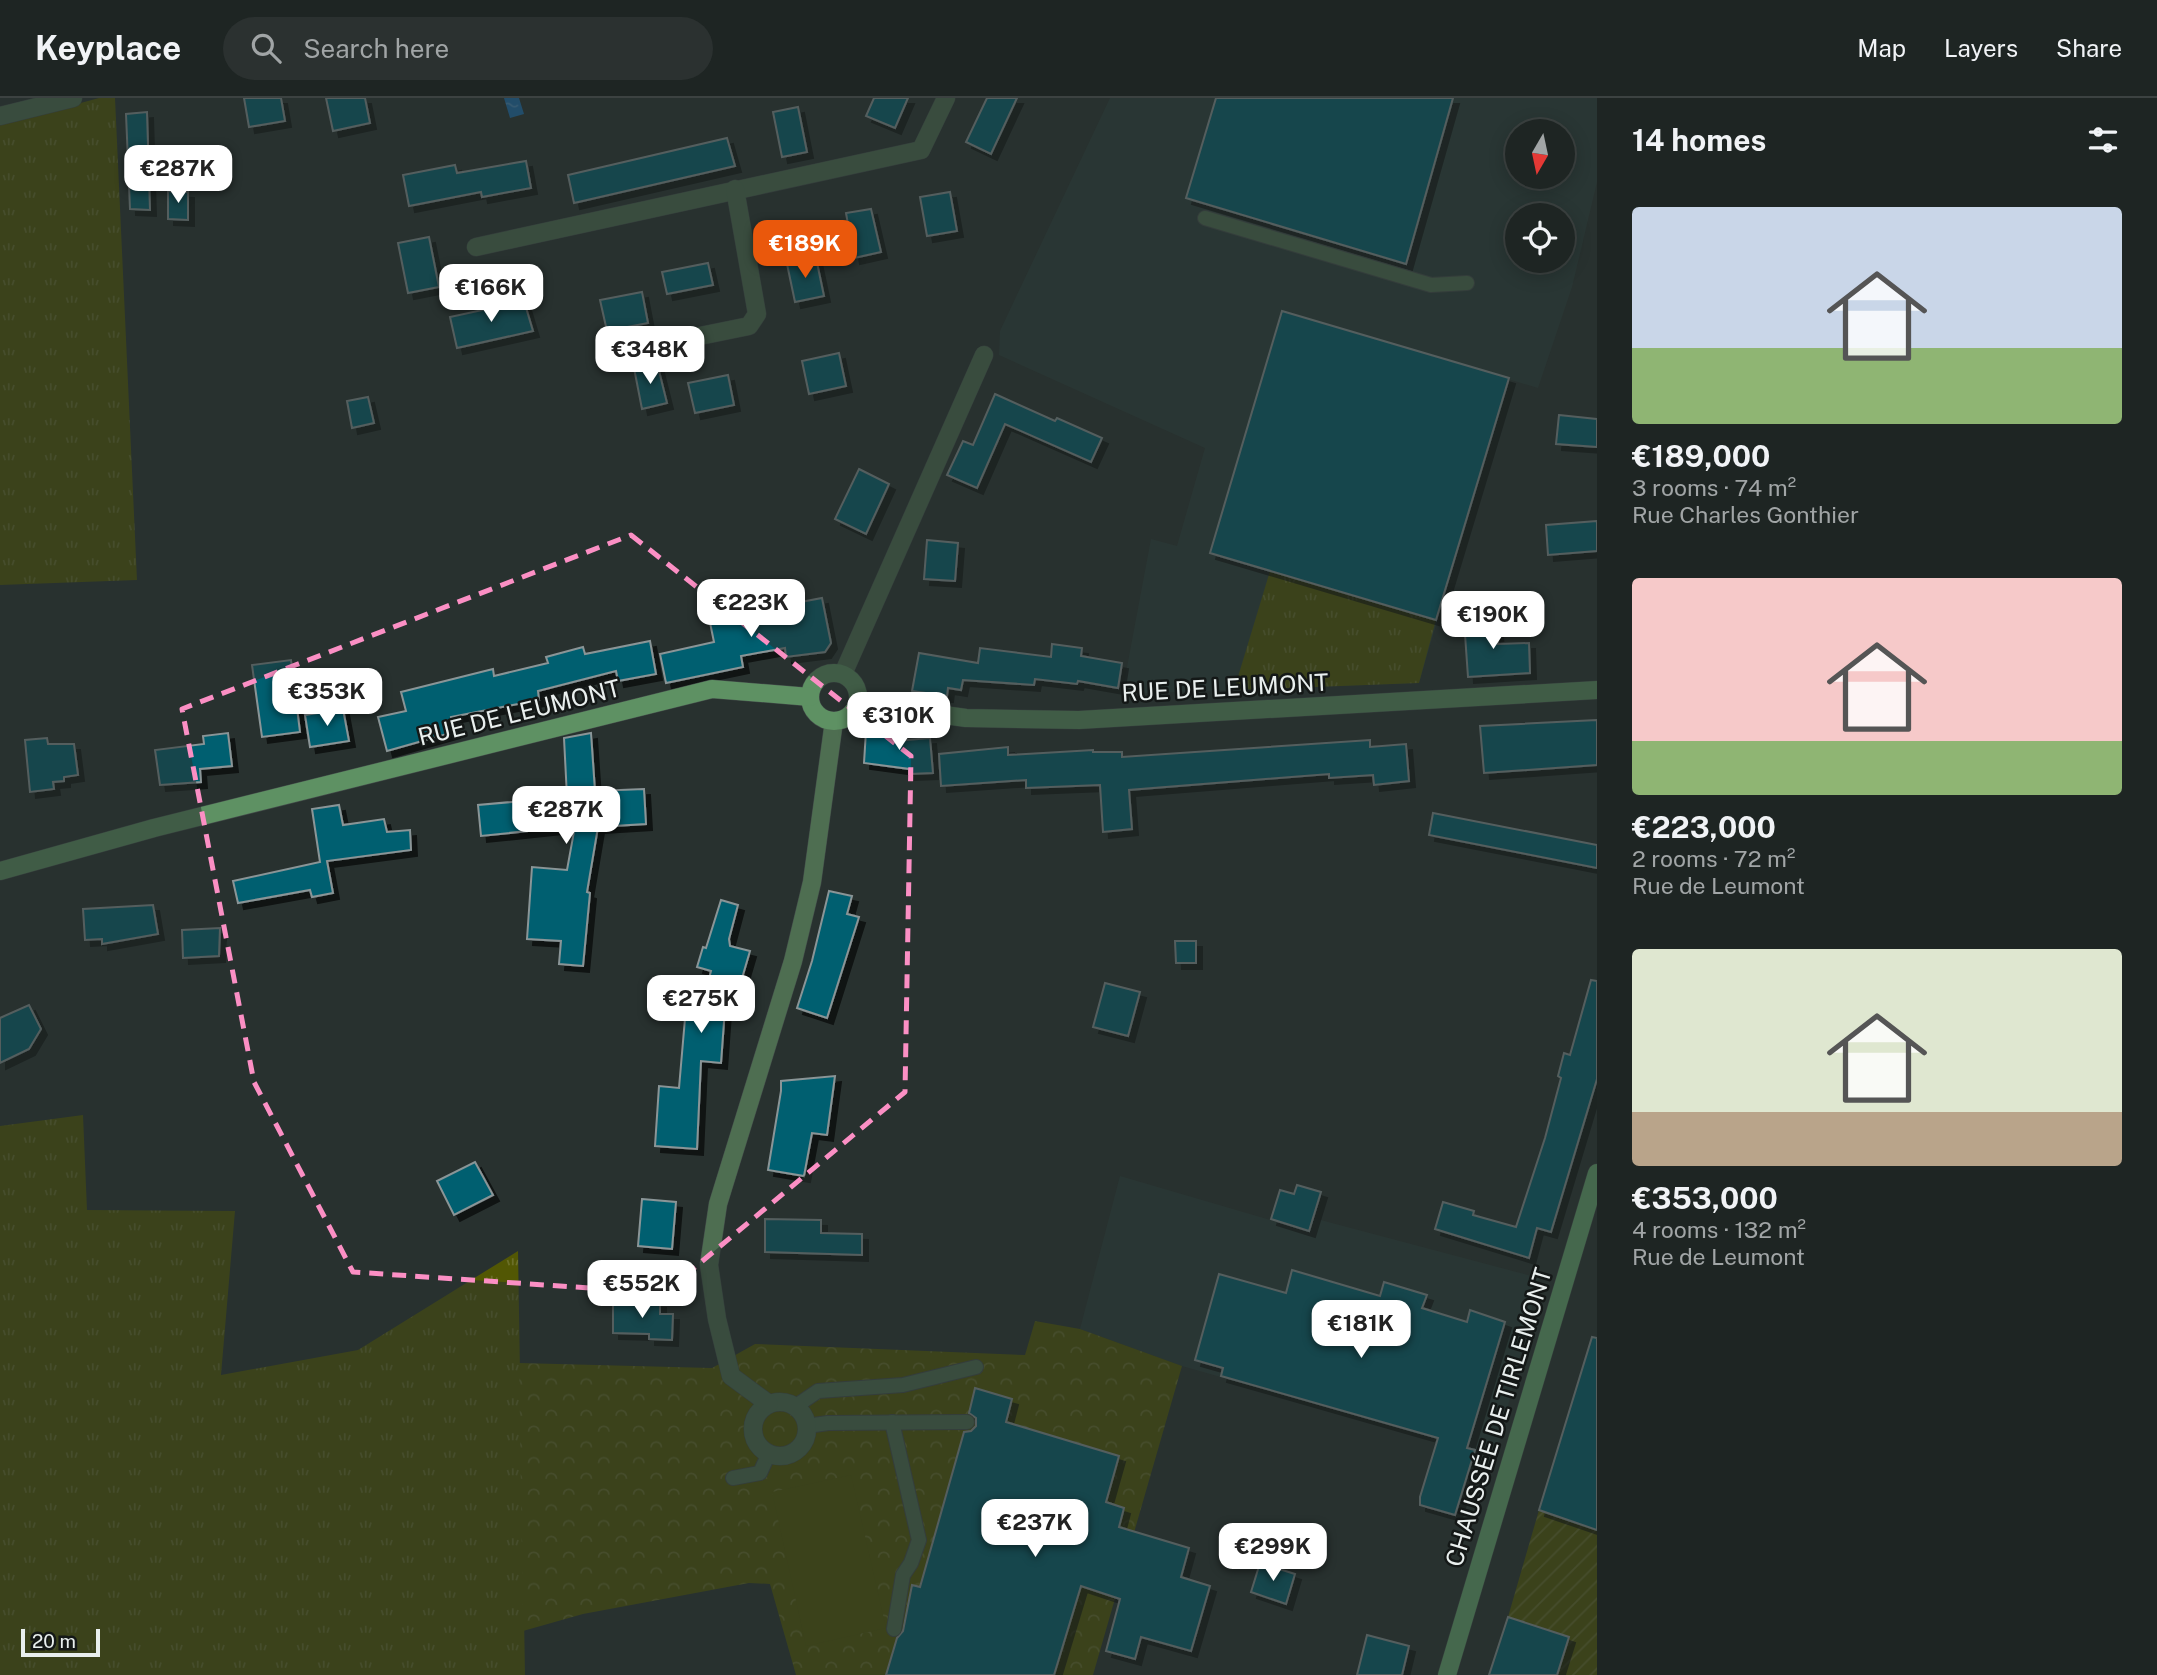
<!DOCTYPE html>
<html lang="en">
<head>
<meta charset="utf-8">
<style>
  :root { --surface:#1e2523; --page:#2b3130; --text:#f1f3f6; --muted:#a1a5a6; --line:#3c4241; --accent:#ea580c }
  body { margin:0; font-family:"Public Sans",sans-serif; background:var(--page); color:var(--text); height:100vh; display:flex; flex-direction:column; font-size:26px; white-space:nowrap }
  * { box-sizing:border-box; margin:0 }
  p { font-size:23px; color:var(--muted) }
  .icon { flex:none; width:38px; height:38px; fill:none; stroke:currentColor; stroke-width:2; stroke-linecap:round; stroke-linejoin:round }
  .map { position:relative; flex:1; overflow:hidden }
  .panel { display:flex; flex-direction:column; background:var(--surface); width:560px }
  .panel>* { flex:none }
  .needle { width:46px; rotate:189deg }
  .controls { position:absolute; left:1505px; top:21px; display:grid; gap:14px }
  .controls a { display:grid; place-items:center; width:70px; height:70px; border-radius:50%; background:var(--surface); box-shadow:0 4px 18px #0003,0 0 0 2px var(--line); font-size:35px }
  .scale { position:absolute; left:21px; bottom:18px; width:79px; box-sizing:border-box; padding-left:7px; border:4px solid #e9efee; border-top:0; font-size:19px; line-height:24px; white-space:nowrap; color:#e9efee; -webkit-text-stroke:5px #141817; paint-order:stroke }
  .price { position:absolute; translate:-50% -60px; padding:0 16px; border-radius:14px; background:#fff; color:#222; font-size:23px; line-height:46px; filter:drop-shadow(0 2px 4px #0008) }
  .price::after { content:''; position:absolute; left:50%; top:42px; width:21px; height:16px; margin-left:-10px; background:inherit; clip-path:polygon(0 0,100% 0,50% 100%) }
  .price.on { background:var(--accent); color:#fff }
  ul { padding:0; list-style:none }
  li { display:grid; align-content:center; gap:14px; height:371px; padding:0 35px }
  li span { display:grid; place-items:center; height:217px; border-radius:7px; color:#555 }
  li>.icon { margin-inline-start:auto }
  span .icon { width:126px; height:126px; fill:#fffc; stroke-width:1 }
  li b { font-size:30px }
  h2 { display:flex; justify-content:space-between; align-items:center; height:84px; padding:0 35px; font-size:30px }
  header { display:flex; align-items:center; gap:42px; box-sizing:border-box; height:98px; padding:0 35px; background:var(--surface); border-bottom:2px solid var(--line) }
  header strong { font-size:33px }
  nav { display:flex; gap:38px; margin-inline-start:auto; font-size:24px }
  .search { width:490px; height:63px; background:var(--page); display:flex; align-items:center; gap:18px; box-sizing:border-box; padding:0 24px; border-radius:38px; color:var(--muted); font-size:26px }
  main { display:flex; flex:1; min-height:0 }
  .map>svg:first-child { display:block }
</style>
</head>
<body>
<header>
<strong>Keyplace</strong>
<div class="search"><svg class="icon" aria-label="search" viewBox="0 0 24 24"><circle cx="10" cy="10" r="6"/><path d="M15 15l6 6"/></svg>Search here</div>
<nav><a>Map</a><a>Layers</a><a>Share</a></nav>
</header>
<main>
<div class="map">
<svg width="1597" height="1577" viewBox="0 0 1597 1577">
  <defs>
    <pattern id="grass-tufts" width="24" height="20" patternUnits="userSpaceOnUse" patternTransform="scale(1.75)"><rect width="24" height="20" fill="#525704"/><path d="M3 7l-1-3M5 7V3M7 7l1-3M15 17l-1-3M17 17v-4M19 17l1-3" fill="none" stroke="#6b6f29"/></pattern>
    <pattern id="forest-crowns" width="20" height="18" patternUnits="userSpaceOnUse" patternTransform="scale(1.75)"><rect width="20" height="18" fill="#525704"/><path d="M2 6a3 3 0 1 1 6 0M12 15a3 3 0 1 1 6 0" fill="none" stroke="#6b6f29"/></pattern>
    <pattern id="garden-furrows" width="10" height="10" patternUnits="userSpaceOnUse" patternTransform="scale(1.75)"><rect width="10" height="10" fill="#525704"/><path d="M-1 1l2-2M0 10L10 0M9 11l2-2" fill="none" stroke="#6b6f29"/></pattern>
    <pattern id="water-ripples" width="26" height="14" patternUnits="userSpaceOnUse" patternTransform="scale(1.75)"><rect width="26" height="14" fill="#1c6fb2"/><path d="M2 4q2-2 4 0t4 0M15 11q2-2 4 0t4 0" fill="none" stroke="#488bc0"/></pattern>
    <filter id="shadow"><feDropShadow dx="6" dy="6" stdDeviation="0" flood-color="#0009"/></filter>
  </defs>
  <rect width="100%" height="100%" fill="#28312f"/>
  <g fill="#2c3d3a" fill-rule="evenodd">
    <path d="M1110 0H1597V84L1572 189 1538 290 1508 281 1419 585 1122 596 1151 441 1177 448 1205 350 999 257 1000 233ZM1517 33H1563V79H1517ZM1517 117H1563V163H1517Z"/>
    <path d="M1120 1078 1308 1133 1313 1120 1539 1180 1496 1357 1182 1268 1080 1231Z"/>
  </g>
  <g fill="url(#grass-tufts)">
    <path d="M99 0H115L137 482 0 487V27Z"/>
    <path d="M1270 473 1436 522 1419 585 1234 592Z"/>
    <path d="M83 1017 87 1112 235 1113 221 1277 358 1252 518 1153 525 1577H0V1028Z"/>
  </g>
  <path fill="url(#forest-crowns)" d="M1035 1223 1080 1231 1182 1268 1093 1577H796L770 1486 749 1485 583 1516 523 1533 519 1265 712 1270 755 1246 1025 1257Z"/>
  <path fill="url(#garden-furrows)" d="M1539 1412 1597 1431V1577H1557L1569 1539 1508 1519Z"/>
  <path fill="#525704" d="M851 1377 886 1530 806 1548 772 1394Z"/>
  <path fill="url(#water-ripples)" d="M504 0H519L524 16 510 20Z"/>
  <g fill="#045f6f" stroke="#8a9597" stroke-width="2" filter="url(#shadow)">
    <path d="M244 0H281L285 23 249 29Z"/>
    <path d="M326 0H365L370 25 333 33Z"/>
    <path d="M874 0H908L895 30 866 18Z"/>
    <path d="M987 0H1017L991 56 966 44Z"/>
    <path d="M1216 0H1453L1406 166 1186 100Z"/>
    <path d="M798 9 807 54 782 59 773 14Z"/>
    <path d="M147 14 150 112 130 111 126 16Z"/>
    <path d="M727 40 735 68 574 105 568 77Z"/>
    <path d="M526 63 531 90 482 99 481 94 409 108 403 77 455 67 457 75Z"/>
    <path d="M168 93 188 94V122L168 121Z"/>
    <path d="M950 94 957 133 927 138 920 99Z"/>
    <path d="M871 111 881 154 854 160 846 115Z"/>
    <path d="M429 139 439 189 408 195 398 145Z"/>
    <path d="M816 160 824 198 795 204 787 166Z"/>
    <path d="M708 165 713 187 667 196 662 174Z"/>
    <path d="M642 194 648 225 607 233 600 202Z"/>
    <path d="M524 203 533 233 457 250 450 219Z"/>
    <path d="M1282 213 1509 280 1436 522 1210 455Z"/>
    <path d="M839 255 846 288 809 296 802 263Z"/>
    <path d="M657 265 667 305 642 311 634 270Z"/>
    <path d="M728 277 734 307 695 315 688 285Z"/>
    <path d="M995 296 1055 323 1057 320 1102 340 1091 364 1005 326 977 390 947 377 963 343 973 347Z"/>
    <path d="M368 299 374 325 352 330 347 303Z"/>
    <path d="M1559 317 1597 321V349L1556 346Z"/>
    <path d="M859 371 889 386 866 436 835 421Z"/>
    <path d="M1597 423V453L1548 457 1546 427Z"/>
    <path d="M927 442 958 445 955 483 924 481Z"/>
    <path d="M822 500 831 545 825 554 786 559 785 550 741 558 743 569 666 585 660 556 714 544 707 510 731 505 733 519 791 509 790 506Z"/>
    <path d="M1496 520 1498 546 1529 545 1530 575 1468 579 1464 522Z"/>
    <path d="M650 543 656 576 618 583 616 573 538 593 539 602 451 619 454 634 387 653 378 619 406 613 401 594 493 571 494 578 548 565 546 559 583 549 585 556Z"/>
    <path d="M1052 546 1082 550 1081 558 1122 565 1118 590 1078 583 1077 586 1035 581 1034 587 963 582 961 592 948 590 947 598 912 593 919 555 978 565 980 550 1051 559Z"/>
    <path d="M291 562 300 634 262 639 252 567Z"/>
    <path d="M343 611 349 643 310 649 305 617Z"/>
    <path d="M1597 622V667L1484 675 1480 628Z"/>
    <path d="M866 633 908 637 906 642 930 640 933 675 909 676V671L864 665Z"/>
    <path d="M228 635 232 668 200 671 201 684 160 687 155 652 204 646 203 638Z"/>
    <path d="M591 635 595 693 644 691 646 726 598 729 587 794 590 795 583 868 559 866 561 843 527 841 532 769 567 772 575 728 481 738 478 707 567 699 564 640Z"/>
    <path d="M47 640 48 646H74L78 677 64 679V683L53 684 54 691 30 694 25 642Z"/>
    <path d="M1370 642V649L1406 646 1409 683 1374 687 1373 677 1329 680V676L1129 692 1132 731 1103 734 1100 687 1026 690V682L941 688 939 656 1008 649V657L1093 652V654H1122V659Z"/>
    <path d="M339 707 343 727 384 721 387 734 410 732 411 752 327 763 333 795 312 799 310 792 238 805 233 783 320 764 312 711Z"/>
    <path d="M1433 715 1597 747V770L1429 737Z"/>
    <path d="M829 793 852 798 847 816 859 819 827 920 797 910 812 863Z"/>
    <path d="M721 802 738 807 729 841 730 848 750 853 740 887 727 883 721 965 701 963 697 1051 655 1048 659 988 679 990 686 909 701 911 711 873 697 869 703 849 706 850Z"/>
    <path d="M153 807 158 836 102 846V841L85 842 83 811Z"/>
    <path d="M220 830 219 858 183 860 182 832Z"/>
    <path d="M1175 843H1196V865H1176Z"/>
    <path d="M1591 882 1597 883V981L1551 1134 1537 1130 1529 1160 1435 1131 1443 1104 1474 1113 1473 1117 1516 1129 1545 1040 1561 980 1558 978 1564 955 1570 957Z"/>
    <path d="M1105 885 1140 894 1128 938 1093 929Z"/>
    <path d="M29 907 41 931 29 951 0 965V920Z"/>
    <path d="M835 978 827 1037 812 1035 804 1078 768 1072 781 993V983Z"/>
    <path d="M475 1064 493 1097 454 1117 437 1083Z"/>
    <path d="M1297 1087 1321 1094 1309 1133 1271 1121 1280 1092 1294 1096Z"/>
    <path d="M642 1101 676 1104 672 1151 638 1148Z"/>
    <path d="M765 1121 821 1122V1135L862 1136V1157L765 1154Z"/>
    <path d="M1292 1172 1380 1198 1384 1184 1427 1197 1422 1210 1467 1224 1470 1212 1505 1224 1467 1350 1475 1352 1455 1417 1420 1407V1399L1438 1340 1221 1278 1223 1270 1195 1262 1219 1176 1286 1195Z"/>
    <path d="M613 1203 660 1204V1216H673L672 1242 649 1241V1236L613 1235Z"/>
    <path d="M1592 1239 1597 1240V1432L1539 1412Z"/>
    <path d="M975 1290 1012 1301 1006 1324 1119 1358 1106 1404 1124 1410 1119 1429 1189 1450 1181 1479 1210 1488 1191 1553 1141 1539 1135 1561 1106 1553 1120 1501 1081 1488 1054 1577H886L897 1540 903 1533 912 1487 920 1489 964 1334 971 1333 976 1328V1320L969 1315Z"/>
    <path d="M1260 1465 1295 1476 1286 1506 1251 1494Z"/>
    <path d="M1508 1519 1569 1539 1557 1577H1489Z"/>
    <path d="M1367 1537 1409 1548 1402 1577H1357Z"/>
  </g>
  <g fill="none" stroke-linecap="round" stroke-linejoin="round">
    <defs>
      <g id="lane">
        <path d="M1205 120 1431 187 1467 185"/>
        <path d="M796 1308 818 1293 903 1287 976 1269"/>
        <path d="M892 1324 919 1442 911 1465 903 1477 894 1531"/>
        <path d="M807 1328 828 1325 967 1324"/>
        <path d="M733 1380 760 1375 769 1355"/>
      </g>
      <g id="street">
        <path d="M0 18 73 0"/>
        <path d="M476 149 921 52 946 0"/>
        <path d="M690 240 749 228 757 216 735 91"/>
        <path d="M843 576 984 257"/>
        <circle cx="780" cy="1331" r="27"/>
        <path d="M769 1306 731 1278 717 1221 709 1167 718 1106 793 863 812 784 834 623"/>
      </g>
      <g id="secondary">
        <circle cx="834" cy="599" r="24"/>
        <path d="M858 605 966 620 1079 622 1597 592"/>
        <path d="M0 773 154 730 712 591 810 599"/>
      </g>
      <path id="primary" d="M1447 1577 1597 1075"/>
    </defs>
    <use href="#lane" stroke="#434c4a" stroke-width="16"/>
    <use href="#street" stroke="#434c4a" stroke-width="19"/>
    <use href="#secondary" stroke="#434c4a" stroke-width="19"/>
    <use href="#primary" stroke="#434c4a" stroke-width="19"/>
    <use href="#lane" stroke="#4e6e51" stroke-width="14"/>
    <use href="#street" stroke="#4e6e51" stroke-width="18"/>
    <use href="#secondary" stroke="#5e9163" stroke-width="18"/>
    <use href="#primary" stroke="#69ac71" stroke-width="18"/>
  </g>
  <path d="M0 0H1597V1577H0ZM631 437 911 658 905 994 664 1195 353 1174 254 984 182 611Z" fill="#28312f" fill-opacity=".55" fill-rule="evenodd"/>
  <path fill="none" stroke="#fb8fc4" stroke-width="5" stroke-dasharray="14 9" stroke-linejoin="round" d="M631 437 911 658 905 994 664 1195 353 1174 254 984 182 611Z"/>
  <g text-anchor="middle" dominant-baseline="central" stroke-width="5" stroke-linejoin="round" paint-order="stroke">
    <g font-size="24" fill="#e9efee" stroke="#141817">
      <text transform="translate(1225 589) rotate(-3)">RUE DE LEUMONT</text>
      <text transform="translate(519 614) rotate(-14)">RUE DE LEUMONT</text>
      <text transform="translate(1498 1319) rotate(-73)">CHAUSSÉE DE TIRLEMONT</text>
    </g>
  </g>
</svg>
<div class="controls">
<a><svg class="needle" viewBox="-14 -14 28 28"><path d="M0-13l5 13h-10z" fill="#e53935"/><path d="M0 13l5-13h-10z" fill="#a1a5a6"/></svg></a>
<a><svg class="icon" aria-label="locate" viewBox="0 0 24 24"><circle cx="12" cy="12" r="6"/><path d="M12 2v4M12 18v4M2 12h4M18 12h4"/></svg></a>
</div>
<div class="scale">20 m</div>
<b class="price" style="left:178px;top:107px">€287K</b>
<b class="price on" style="left:805px;top:182px">€189K</b>
<b class="price" style="left:491px;top:226px">€166K</b>
<b class="price" style="left:650px;top:288px">€348K</b>
<b class="price" style="left:751px;top:541px">€223K</b>
<b class="price" style="left:1493px;top:553px">€190K</b>
<b class="price" style="left:327px;top:630px">€353K</b>
<b class="price" style="left:899px;top:654px">€310K</b>
<b class="price" style="left:566px;top:748px">€287K</b>
<b class="price" style="left:701px;top:937px">€275K</b>
<b class="price" style="left:642px;top:1222px">€552K</b>
<b class="price" style="left:1361px;top:1262px">€181K</b>
<b class="price" style="left:1035px;top:1461px">€237K</b>
<b class="price" style="left:1273px;top:1485px">€299K</b>
</div>
<section class="panel">
<h2>14 homes<svg class="icon" aria-label="filters" viewBox="0 0 24 24"><path d="M4 7h16M4 17h16"/><circle cx="9" cy="7" r="2"/><circle cx="15" cy="17" r="2"/></svg></h2>
<ul>
<li><span style="background:linear-gradient(#c9d6e8 65%,#8fb573 0)"><svg class="icon" aria-label="home" viewBox="0 0 24 24"><path d="M3 11l9-7 9 7M6 9v11h12V9"/></svg></span><div><b>€189,000</b><p>3 rooms · 74 m²</p><p>Rue Charles Gonthier</p></div></li>
<li><span style="background:linear-gradient(#f6c9c9 75%,#8fb573 0)"><svg class="icon" aria-label="home" viewBox="0 0 24 24"><path d="M3 11l9-7 9 7M6 9v11h12V9"/></svg></span><div><b>€223,000</b><p>2 rooms · 72 m²</p><p>Rue de Leumont</p></div></li>
<li><span style="background:linear-gradient(#dfe7d0 75%,#b9a48a 0)"><svg class="icon" aria-label="home" viewBox="0 0 24 24"><path d="M3 11l9-7 9 7M6 9v11h12V9"/></svg></span><div><b>€353,000</b><p>4 rooms · 132 m²</p><p>Rue de Leumont</p></div></li>
</ul>
</section>
</main>
</body>
</html>
